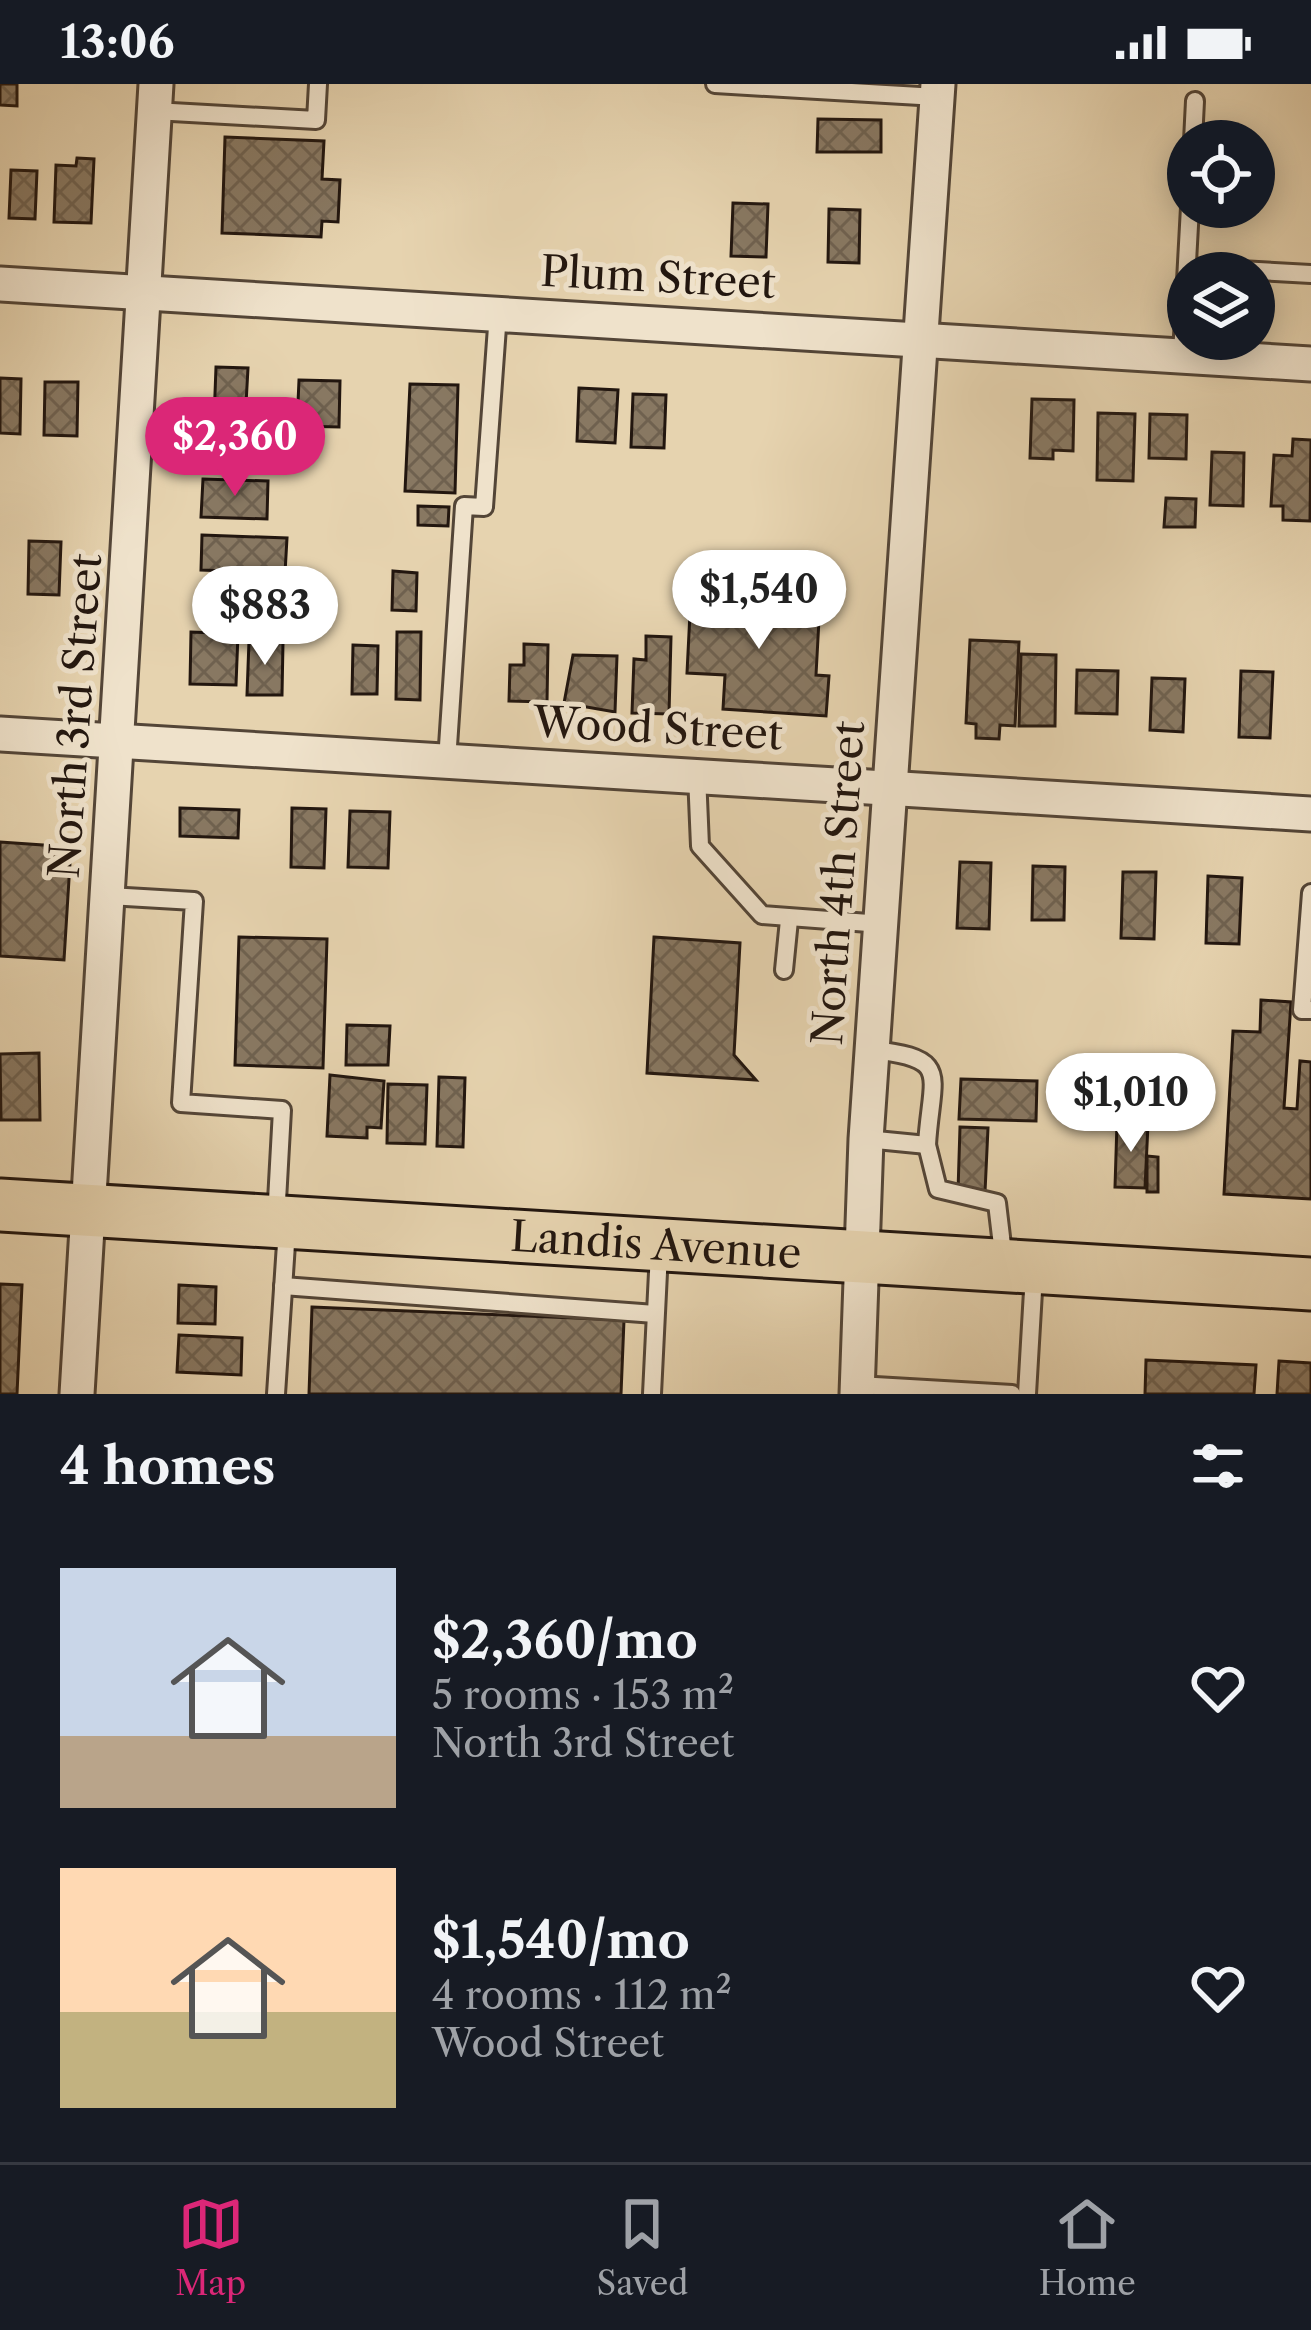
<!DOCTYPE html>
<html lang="en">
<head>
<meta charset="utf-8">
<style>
  :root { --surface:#171b24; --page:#20242c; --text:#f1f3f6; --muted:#9ea1a6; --line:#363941; --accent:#db2777 }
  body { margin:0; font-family:"Libre Caslon Text",serif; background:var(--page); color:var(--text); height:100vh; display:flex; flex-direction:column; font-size:45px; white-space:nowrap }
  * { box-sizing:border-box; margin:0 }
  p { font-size:39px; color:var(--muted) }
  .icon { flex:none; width:66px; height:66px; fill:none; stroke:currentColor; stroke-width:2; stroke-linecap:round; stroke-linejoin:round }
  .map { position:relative; height:1310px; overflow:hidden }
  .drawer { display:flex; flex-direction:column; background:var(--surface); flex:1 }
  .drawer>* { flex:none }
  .fabs { position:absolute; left:1167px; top:36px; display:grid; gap:24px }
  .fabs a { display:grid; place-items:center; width:108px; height:108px; border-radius:50%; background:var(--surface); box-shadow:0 6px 30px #0003; font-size:60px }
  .price { position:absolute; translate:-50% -102px; padding:0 27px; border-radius:42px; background:#fff; color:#222; font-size:39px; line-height:78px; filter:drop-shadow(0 3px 6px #0008) }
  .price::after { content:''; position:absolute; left:50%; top:72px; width:36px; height:27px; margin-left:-18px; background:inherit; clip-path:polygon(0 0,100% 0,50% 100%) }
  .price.on { background:var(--accent); color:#fff }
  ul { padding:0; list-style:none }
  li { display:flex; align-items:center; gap:36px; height:300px; padding:0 60px }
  li span { display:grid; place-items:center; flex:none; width:336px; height:240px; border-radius:0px; color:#555 }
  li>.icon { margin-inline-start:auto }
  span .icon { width:144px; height:144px; fill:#fffc; stroke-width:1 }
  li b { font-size:51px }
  h2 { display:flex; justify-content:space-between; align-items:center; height:144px; padding:0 60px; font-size:51px }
  .status { display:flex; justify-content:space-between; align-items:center; height:84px; padding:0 60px; background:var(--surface); direction:ltr }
  .status svg { height:33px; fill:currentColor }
  .dock { display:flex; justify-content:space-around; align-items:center; height:168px; border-top:3px solid var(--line); background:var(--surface); font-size:33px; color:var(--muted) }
  .dock a { display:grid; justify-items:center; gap:6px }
  .dock .on { color:var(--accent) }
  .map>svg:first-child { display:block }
</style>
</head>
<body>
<div class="status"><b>13:06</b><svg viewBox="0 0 49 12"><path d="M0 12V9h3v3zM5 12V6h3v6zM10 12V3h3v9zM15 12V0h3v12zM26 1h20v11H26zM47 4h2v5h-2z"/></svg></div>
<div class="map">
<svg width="1311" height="1310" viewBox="0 0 1311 1310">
  <defs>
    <pattern id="building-cross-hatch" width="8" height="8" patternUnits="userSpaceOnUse" patternTransform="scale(3)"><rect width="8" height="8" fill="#887862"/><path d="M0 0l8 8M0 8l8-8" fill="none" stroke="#6f614f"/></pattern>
  </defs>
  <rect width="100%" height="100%" fill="#e6d3af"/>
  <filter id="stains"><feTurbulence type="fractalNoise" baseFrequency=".00167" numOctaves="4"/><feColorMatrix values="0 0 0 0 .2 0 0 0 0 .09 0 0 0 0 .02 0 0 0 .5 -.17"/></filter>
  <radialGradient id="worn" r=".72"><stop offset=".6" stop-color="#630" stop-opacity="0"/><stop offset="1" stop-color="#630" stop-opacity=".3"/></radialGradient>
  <g fill="url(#building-cross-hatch)" stroke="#22160f" stroke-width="3">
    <path d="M0 0H17V22L0 21Z"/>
    <path d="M818 35 881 36V68H817Z"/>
    <path d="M225 53 324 57 322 95 340 96 338 138 322 137 321 153 222 149Z"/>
    <path d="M77 74 94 75 91 139 54 138 56 81 76 82Z"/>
    <path d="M11 86 37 87 35 135 9 134Z"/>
    <path d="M733 119 768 120 766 173 731 172Z"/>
    <path d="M829 125 860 126 859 179 828 178Z"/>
    <path d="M216 283 248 284 245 338 214 336Z"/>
    <path d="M0 294 21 295 20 350 0 349Z"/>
    <path d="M299 296 340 297 339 343 297 342Z"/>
    <path d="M45 298H78L77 352 44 351Z"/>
    <path d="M410 300 458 301 455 409 405 407Z"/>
    <path d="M579 304 618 306 615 359 577 357Z"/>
    <path d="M633 310 666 311 664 364 631 363Z"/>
    <path d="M1032 315 1074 316 1073 367 1053 366V375L1030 374Z"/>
    <path d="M1098 329 1135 330 1133 397 1097 396Z"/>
    <path d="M1150 330 1187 331 1186 375 1149 374Z"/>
    <path d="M1293 355 1311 356 1310 437 1283 436V422H1271L1274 371 1292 372Z"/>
    <path d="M1212 368 1244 369 1243 422 1210 421Z"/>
    <path d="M203 395 268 397 267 435 201 433Z"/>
    <path d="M1166 414 1196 415 1195 443H1164Z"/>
    <path d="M418 422 449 423 448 442 418 441Z"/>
    <path d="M202 451 287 454 285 489 201 486Z"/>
    <path d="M29 457 61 458 59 511 28 510Z"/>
    <path d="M393 487 417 489 416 527 392 526Z"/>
    <path d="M691 509 820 517 816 591 829 592 826 632 723 625 725 591 687 589Z"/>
    <path d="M191 548 238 550 236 601 190 600Z"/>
    <path d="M397 548H421L420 616 396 615Z"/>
    <path d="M646 552 671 553 669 630 632 629 634 575 646 576Z"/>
    <path d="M970 556 1019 558 1015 642 1000 641 999 655 976 654V640L966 639Z"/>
    <path d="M249 557 283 558 282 611H247Z"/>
    <path d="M524 560 548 561 547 618 509 617 510 581H524Z"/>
    <path d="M353 561 378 562 377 610H352Z"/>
    <path d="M1021 570 1056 571 1055 642H1019Z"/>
    <path d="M573 571 617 572 615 628 564 619Z"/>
    <path d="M1077 586 1118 587 1117 630 1076 629Z"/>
    <path d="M1241 587 1273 588 1270 654 1239 653Z"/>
    <path d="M1152 594 1185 595 1183 648 1150 646Z"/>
    <path d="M180 724 239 726 238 754 180 752Z"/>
    <path d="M292 724 326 725 324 784 291 783Z"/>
    <path d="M350 727 390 728 388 784 348 783Z"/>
    <path d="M0 758 71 763 64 876 0 872Z"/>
    <path d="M960 778 991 779 989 845 957 844Z"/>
    <path d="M1033 782 1065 783 1064 836H1032Z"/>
    <path d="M1123 788H1156L1154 855 1121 854Z"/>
    <path d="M1208 792 1242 794 1239 860 1206 859Z"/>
    <path d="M239 853 327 855 323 984 235 981Z"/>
    <path d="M654 853 740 859 734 971 756 996 647 989Z"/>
    <path d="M1261 916 1291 918 1284 1024 1297 1025 1300 977 1311 978V1115L1224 1110 1233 947 1260 948Z"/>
    <path d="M347 941 390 942 388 981H346Z"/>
    <path d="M39 969 40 1036H1L0 970Z"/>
    <path d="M330 991 384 997 381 1044 367 1043V1054L327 1052Z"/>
    <path d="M439 993 465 994 463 1063 437 1062Z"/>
    <path d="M961 995 1037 997 1036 1037 959 1035Z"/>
    <path d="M388 1000 427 1001 425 1060 387 1059Z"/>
    <path d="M1117 1039 1148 1040 1145 1104 1115 1103Z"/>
    <path d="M960 1043 988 1044 985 1108 958 1107Z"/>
    <path d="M1147 1072 1158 1073V1108H1147Z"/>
    <path d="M0 1200 22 1201 17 1310H0Z"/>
    <path d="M179 1201 216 1203 215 1240 178 1239Z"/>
    <path d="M312 1223 624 1236 621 1310H309Z"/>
    <path d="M179 1251 242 1254 241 1291 177 1288Z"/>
    <path d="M1146 1276 1256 1281 1254 1310H1145Z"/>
    <path d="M1279 1277 1311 1279V1310H1277Z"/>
  </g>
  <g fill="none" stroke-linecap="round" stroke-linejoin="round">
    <defs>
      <g id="service">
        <path d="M715 0 937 13"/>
        <path d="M154 27 316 36 318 0"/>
        <path d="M1193 57 1195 17"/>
        <path d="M1187 183 1311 190"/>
        <path d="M1182 271 1190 123"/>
        <path d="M447 677 464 422 484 423 498 229"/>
        <path d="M697 691 700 762 762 831 882 840"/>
        <path d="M1311 809 1302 926H1311"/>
        <path d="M109 812 194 817 181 1019 282 1026 276 1135"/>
        <path d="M784 886 789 836"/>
        <path d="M866 1055 927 1061C931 991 953 974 872 966"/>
        <path d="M927 1061 938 1105 997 1119 1004 1178"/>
        <path d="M283 1202 655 1230"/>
        <path d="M858 1301 1012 1310"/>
        <path d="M276 1310 287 1145"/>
        <path d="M652 1310 659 1168"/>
        <path d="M1027 1310 1034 1190"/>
      </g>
      <g id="minor">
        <path d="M0 200 1311 280"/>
        <path d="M0 650 1311 730"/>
        <path d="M77 1310 156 0"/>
        <path d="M857 1310 866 1055 938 0"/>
      </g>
      <g id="primary">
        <path id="s1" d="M0 1121 1311 1200"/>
      </g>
    </defs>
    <use href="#service" stroke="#534537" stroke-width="22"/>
    <use href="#minor" stroke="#534537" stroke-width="39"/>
    <use href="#primary" stroke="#22160f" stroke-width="57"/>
    <use href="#service" stroke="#efe2cb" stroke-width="16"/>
    <use href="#minor" stroke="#efe2cb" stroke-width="33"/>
    <use href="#primary" stroke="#e6d3af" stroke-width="51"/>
  </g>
  <g text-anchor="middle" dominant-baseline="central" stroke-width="10" stroke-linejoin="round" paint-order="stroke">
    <g font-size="42" fill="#22160f" stroke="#efe2cb">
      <text transform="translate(658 193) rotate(3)">Plum Street</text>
      <text transform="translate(75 632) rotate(-86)">North 3rd Street</text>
      <text transform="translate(658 644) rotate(3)">Wood Street</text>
      <text transform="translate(838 799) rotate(-86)">North 4th Street</text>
      <text stroke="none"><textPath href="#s1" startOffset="657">Landis Avenue</textPath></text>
    </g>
  </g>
  <rect width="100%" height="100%" filter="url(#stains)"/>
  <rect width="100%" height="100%" fill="url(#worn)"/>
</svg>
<div class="fabs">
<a><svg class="icon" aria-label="locate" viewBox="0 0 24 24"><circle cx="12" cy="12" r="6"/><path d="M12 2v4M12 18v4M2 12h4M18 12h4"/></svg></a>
<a><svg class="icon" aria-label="layers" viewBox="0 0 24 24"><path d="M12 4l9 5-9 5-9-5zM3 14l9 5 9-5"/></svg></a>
</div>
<b class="price on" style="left:235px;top:415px">$2,360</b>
<b class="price" style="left:759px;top:568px">$1,540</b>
<b class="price" style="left:265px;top:584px">$883</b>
<b class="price" style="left:1131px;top:1071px">$1,010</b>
</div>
<section class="drawer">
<h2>4 homes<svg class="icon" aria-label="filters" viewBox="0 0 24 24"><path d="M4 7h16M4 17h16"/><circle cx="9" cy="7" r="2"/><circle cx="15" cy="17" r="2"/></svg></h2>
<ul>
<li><span style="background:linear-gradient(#c9d6e8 70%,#b9a48a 0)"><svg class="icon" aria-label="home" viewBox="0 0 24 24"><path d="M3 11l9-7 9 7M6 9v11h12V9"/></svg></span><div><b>$2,360/mo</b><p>5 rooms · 153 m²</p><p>North 3rd Street</p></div><svg class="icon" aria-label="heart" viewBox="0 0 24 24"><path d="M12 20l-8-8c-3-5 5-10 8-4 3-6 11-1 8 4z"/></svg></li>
<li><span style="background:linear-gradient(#ffd9b3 60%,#c2b280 0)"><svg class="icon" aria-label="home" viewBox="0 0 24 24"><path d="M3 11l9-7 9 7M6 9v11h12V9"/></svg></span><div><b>$1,540/mo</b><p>4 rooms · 112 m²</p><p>Wood Street</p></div><svg class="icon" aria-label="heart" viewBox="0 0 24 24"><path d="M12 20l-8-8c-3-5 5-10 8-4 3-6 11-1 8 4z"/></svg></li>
</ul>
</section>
<nav class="dock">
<a class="on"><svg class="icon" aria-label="map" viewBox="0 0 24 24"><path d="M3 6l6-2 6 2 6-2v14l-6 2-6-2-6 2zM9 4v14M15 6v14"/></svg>Map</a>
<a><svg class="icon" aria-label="saved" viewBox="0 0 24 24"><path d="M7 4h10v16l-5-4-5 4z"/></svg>Saved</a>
<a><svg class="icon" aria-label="home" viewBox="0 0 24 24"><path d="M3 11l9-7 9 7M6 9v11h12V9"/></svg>Home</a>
</nav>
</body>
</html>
